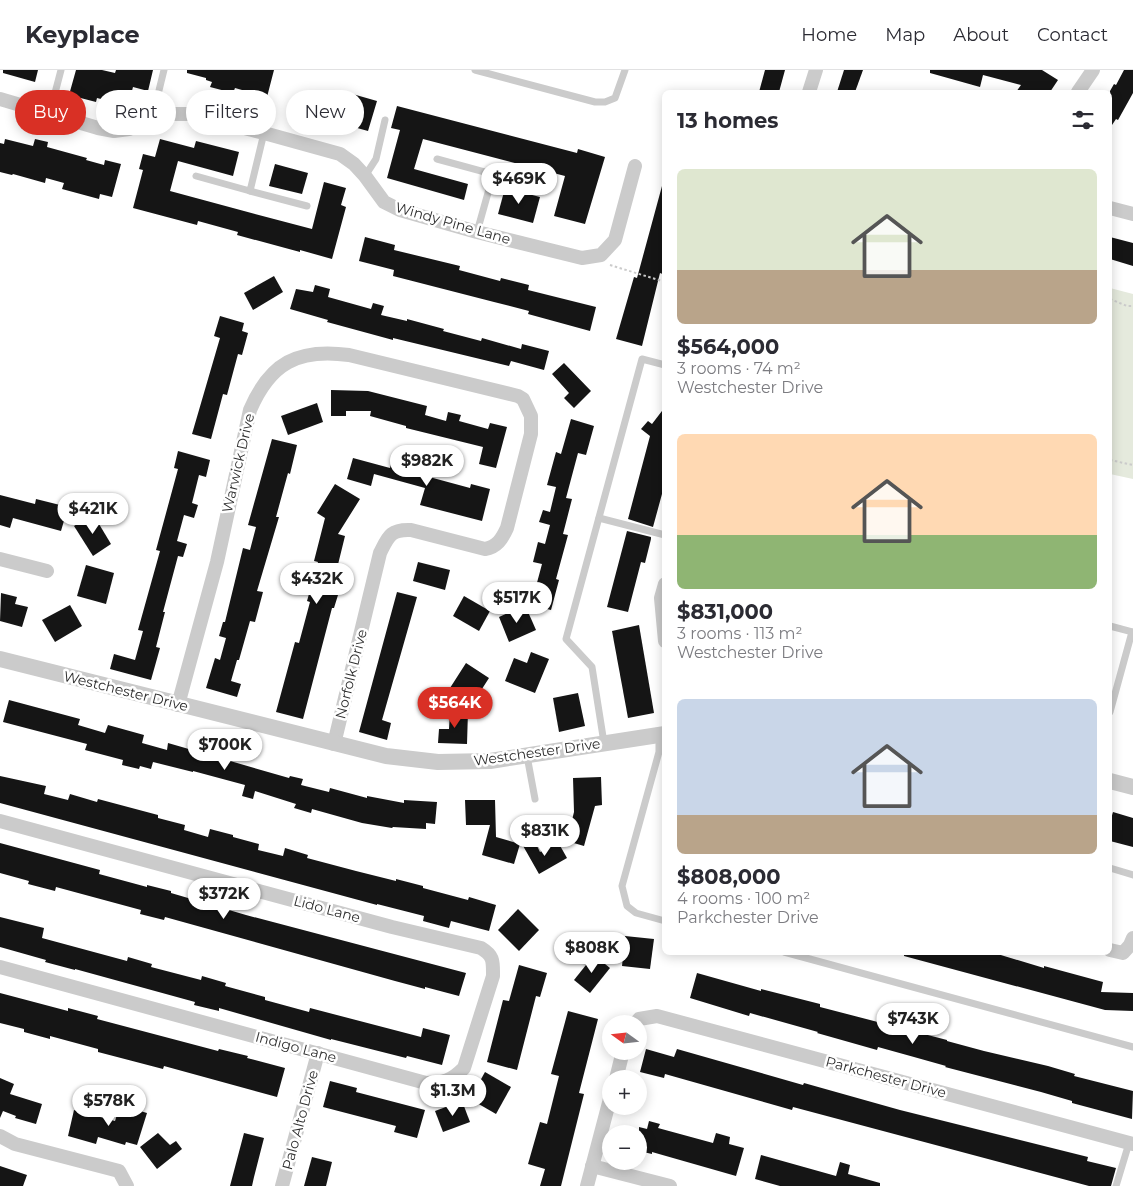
<!DOCTYPE html>
<html lang="en">
<head>
<meta charset="utf-8">
<style>
  :root { --surface:#fff; --page:#f2f2f3; --text:#2b2b33; --muted:#7c7c81; --line:#e1e1e2; --accent:#d93025 }
  body { margin:0; font-family:Montserrat,sans-serif; background:var(--page); color:var(--text); height:100vh; display:flex; flex-direction:column; font-size:19px; white-space:nowrap }
  * { box-sizing:border-box; margin:0 }
  p { font-size:16px; color:var(--muted) }
  .icon { flex:none; width:28px; height:28px; fill:none; stroke:currentColor; stroke-width:2; stroke-linecap:round; stroke-linejoin:round }
  .map { position:relative; flex:1; overflow:hidden }
  .details { position:absolute; left:662px; top:20px; width:450px; height:865px; display:flex; flex-direction:column; background:var(--surface); border-radius:8px; box-shadow:0 2px 12px #0003 }
  .details>* { flex:none }
  .guide { position:absolute; left:15px; top:20px; width:475px; height:45px; display:flex; gap:10px }
  .needle { width:32px; rotate:285deg }
  .buttons { position:absolute; left:602px; top:945px; display:grid; gap:10px }
  .buttons a { display:grid; place-items:center; width:45px; height:45px; border-radius:50%; background:var(--surface); box-shadow:0 2px 12px #0003; font-size:25px }
  .price { position:absolute; translate:-50% -42px; padding:0 11px; border-radius:18px; background:#fff; color:#222; font-size:16px; line-height:32px; filter:drop-shadow(0 1px 2px #0008) }
  .price::after { content:''; position:absolute; left:50%; top:30px; width:15px; height:11px; margin-left:-8px; background:inherit; clip-path:polygon(0 0,100% 0,50% 100%) }
  .price.current { background:var(--accent); color:#fff }
  ul { padding:0; list-style:none }
  li { display:grid; align-content:center; gap:10px; height:265px; padding:0 15px }
  li span { display:grid; place-items:center; height:155px; border-radius:8px; color:#555 }
  li>.icon { margin-inline-start:auto }
  span .icon { width:90px; height:90px; fill:#fffc; stroke-width:1 }
  li b { font-size:21px }
  h2 { display:flex; justify-content:space-between; align-items:center; height:60px; padding:0 15px; font-size:21px }
  .chip { padding:0 18px; border-radius:22px; background:var(--surface); box-shadow:0 2px 12px #0003; font-size:18px; line-height:45px }
  .chip.current { background:var(--accent); color:#fff }
  header { display:flex; align-items:center; gap:30px; box-sizing:border-box; height:70px; padding:0 25px; background:var(--surface); border-bottom:1px solid var(--line) }
  header strong { font-size:24px }
  nav { display:flex; gap:28px; margin-inline-start:auto; font-size:18px }
  .map>svg:first-child { display:block }
</style>
</head>
<body>
<header>
<strong>Keyplace</strong>
<nav><a>Home</a><a>Map</a><a>About</a><a>Contact</a></nav>
</header>
<div class="map">
<svg width="1133" height="1116" viewBox="0 0 1133 1116">
  <rect width="100%" height="100%" fill="#fff"/>
  <path fill="#e5eadd" d="M1110 218 1133 224V409L1110 404Z"/>
  <g fill="#151515">
    <path d="M3 0H38L35 12 3 3Z"/>
    <path d="M76 0H102L115 3 116 0H153L148 21 133 17 128 36 97 28 96 32 69 25Z"/>
    <path d="M187 0H274L267 27 235 18 233 23 210 17 212 12 206 10V8L187 3Z"/>
    <path d="M765 0H785L779 22H759Z"/>
    <path d="M844 0H863L855 22H837Z"/>
    <path d="M930 0H1042L1058 10 1050 22H1016L1021 15 983 5 980 17 930 3Z"/>
    <path d="M1124 0H1133V23L1118 50 1116 49 1110 58V21L1114 14 1116 15Z"/>
    <path d="M349 23 377 31 368 61 328 50 325 61 307 56 314 27 345 35Z"/>
    <path d="M397 36 577 83 578 79 605 87 585 154 554 146 565 106 423 69 414 99 468 114 464 130 387 108 400 60 391 58Z"/>
    <path d="M5 69 33 76 35 69 48 72 47 77 87 88 86 90 104 95 105 90 121 94 112 127 100 124 99 129 62 119 64 113 46 108 45 113 13 104 12 105 0 102V73L4 74Z"/>
    <path d="M160 69 194 78 196 71 239 82 233 106 178 91 170 121 244 141 312 159 324 112 346 118 341 135 346 137 332 189 300 180V182L237 165 238 162 198 151 197 155 133 138 143 100 139 99 143 84 155 87Z"/>
    <path d="M275 94 308 103 302 124 269 116Z"/>
    <path d="M662 116 665 117V205L660 203 642 276 616 269 634 207 637 208Z"/>
    <path d="M505 118 540 127 533 153 498 144Z"/>
    <path d="M365 167 395 175 394 180 460 196 459 200 500 211 501 208 529 215 528 220 596 237 590 261 528 244 529 241 494 232 393 206 394 200 359 191Z"/>
    <path d="M1110 167 1133 173V196L1110 189Z"/>
    <path d="M274 206 283 222 253 240 244 223Z"/>
    <path d="M315 215 330 219 328 227 371 239 373 233 384 236 381 245 407 251V249L444 259 443 261 481 271 482 268 521 279 522 274 549 281 544 300 511 291 509 296 393 268V270L327 252 328 250 290 239 296 219 313 222Z"/>
    <path d="M220 246 244 253 242 261 248 263 242 285 238 284 227 325 223 324 211 369 192 364 220 268 214 266Z"/>
    <path d="M564 293 591 321 574 338 564 328 569 323 552 304Z"/>
    <path d="M331 320 368 321 427 336 425 345 446 351 448 342 461 345 459 351 488 359 490 353 507 357 496 398 479 394 483 377 406 358V356L370 346 371 341H346V346H331Z"/>
    <path d="M317 333 323 352 288 365 281 346Z"/>
    <path d="M665 337V413L653 457 628 449 650 366 641 359 648 351 652 354Z"/>
    <path d="M571 349 594 356 586 385 578 383 566 428 572 429 563 464 568 465 556 509 559 510 551 540 531 535 542 494 533 492 538 472 545 474 550 455 539 452 543 440 550 442 556 417 547 415 556 382 561 384Z"/>
    <path d="M272 369 297 375 290 404 288 403 276 447H279L257 521 263 522 255 552 250 551 239 590H237L231 611 241 614 237 627 206 618 215 588 220 590 226 568 219 566 223 552H225L243 478 250 480 256 457 248 455Z"/>
    <path d="M178 381 210 390 206 407 199 405 192 433 198 435 194 448 184 445 177 471 187 474 183 487 178 486 163 542H165L156 577 160 578 151 610 110 599 114 584 135 590 143 561 138 560 160 481 156 480 178 399 174 398Z"/>
    <path d="M353 388 390 398 393 388 425 396 422 405 470 418 471 414 490 419 482 451 420 435 425 418 374 404 371 416 347 409Z"/>
    <path d="M335 414 360 429 338 464 345 466 331 523 338 525 334 538H332L303 649 276 642 295 572 299 573 310 532 307 531 318 492 314 491 325 448 317 443Z"/>
    <path d="M0 425 35 434 36 429 68 437 61 461 13 448 10 458 0 455Z"/>
    <path d="M93 444 111 474 93 486 74 456Z"/>
    <path d="M627 461 651 467V469L645 493 641 492 628 542 607 537Z"/>
    <path d="M418 492 450 500 445 520 413 511Z"/>
    <path d="M86 495 114 503 106 534 77 526Z"/>
    <path d="M397 522 417 527 382 650 391 653 387 670 359 662Z"/>
    <path d="M1 523 17 527 15 534 28 537 22 557 0 551Z"/>
    <path d="M464 526 490 541 479 561 453 546Z"/>
    <path d="M70 535 82 556 55 572 42 550Z"/>
    <path d="M525 535 536 560 509 572 499 547Z"/>
    <path d="M639 555 654 643 628 648 612 561Z"/>
    <path d="M531 582 549 589 535 623 505 611 514 588 527 593Z"/>
    <path d="M466 593 489 608 480 622 488 628 481 638 450 618Z"/>
    <path d="M578 623 585 656 559 662 553 628Z"/>
    <path d="M9 630 80 649 78 655 105 663 108 655 144 665 142 673 167 680 168 673 289 708 290 706 303 709 301 715 329 722 330 718 367 728V726L404 733V730L437 732 435 754 426 753V759L393 757 392 758 362 753 312 739 311 743 294 738 296 734 255 721 253 729 242 726 245 715 193 701V702L153 692 151 699 140 696 139 699 122 695 123 690 85 680 87 674 3 652Z"/>
    <path d="M450 641H468L467 674 438 673 439 659H449Z"/>
    <path d="M0 706 46 716 44 724 68 730 70 724 97 732 98 729 158 745V748L185 755 184 760 208 767 210 759 233 765V767L259 774 258 780 283 786 285 778 308 785 307 788 356 801 396 811V809L423 816V818L468 830 469 827 496 835 489 861 451 851 449 858 423 851 424 846 377 834V835L0 733Z"/>
    <path d="M601 707 602 735 595 736 584 776 560 769 563 757 570 758 574 742 573 708Z"/>
    <path d="M465 730H495L496 767 520 774 514 794 482 785 490 755H466Z"/>
    <path d="M1113 742 1133 748V777L1110 771V752Z"/>
    <path d="M558 772 567 788 539 804 522 774 532 777 536 774 540 782Z"/>
    <path d="M0 773 100 800 99 804 147 817V815L171 821V823L246 845 466 903 459 926 425 917V919L395 911 165 847 164 850 140 844 141 840 56 817 55 821 28 814 29 811 0 803Z"/>
    <path d="M518 839 539 860 519 881 498 860Z"/>
    <path d="M0 847 44 858 42 868 127 891 128 887 152 894 151 897 201 910 202 906 226 913 225 916 265 927V930L309 942 310 938 421 967 423 958 450 965 442 995 407 986 406 988 331 969V970L219 938V941L194 935 195 932 75 899V900L45 892 46 890 0 877Z"/>
    <path d="M625 866 654 869 650 899 622 896Z"/>
    <path d="M904 882H991L1044 898V896L1103 912 1101 922 1133 923V941L1105 940 904 886Z"/>
    <path d="M594 885 610 898 590 923 574 910Z"/>
    <path d="M519 895 547 903 540 927 536 926 517 1000 487 992 503 930 509 931Z"/>
    <path d="M697 903 761 921V919L820 934V937L947 970V971L984 981 1048 996 1075 1004 1074 1006 1133 1021 1132 1049 1072 1033V1031L1041 1022 945 997 946 996 914 987 878 977 877 980 817 963 818 962 750 943 749 946 690 928Z"/>
    <path d="M0 923 68 941V938L98 946 97 949 218 981 219 979 248 986 247 988 285 998 277 1027 164 996 163 999 98 982V979L50 966V969L24 962V959L0 953Z"/>
    <path d="M568 941 598 949 579 1023 584 1024 561 1116H540L545 1099 528 1094 540 1052 547 1054 559 1006 551 1004Z"/>
    <path d="M646 979 674 987 677 979 803 1015 804 1013 900 1040 1088 1087 1087 1091 1116 1098 1111 1116H1089L793 1037 792 1040 665 1004 664 1008 640 1002Z"/>
    <path d="M485 1002 511 1017 496 1044 470 1029Z"/>
    <path d="M0 1008 14 1014 10 1024 42 1034 36 1054 15 1048 16 1046 3 1041 0 1048Z"/>
    <path d="M330 1011 357 1018 356 1022 425 1040 417 1068 394 1062 396 1056 323 1037Z"/>
    <path d="M462 1031 470 1052 443 1062 435 1041Z"/>
    <path d="M120 1035 147 1043 137 1075 126 1072 125 1075 98 1067 96 1074 68 1066 74 1040 115 1051Z"/>
    <path d="M649 1051 660 1054 658 1058 713 1073 716 1063 730 1067 729 1074 744 1078 736 1106 652 1082V1084L639 1081V1057L647 1059Z"/>
    <path d="M158 1063 170 1075 176 1071 182 1079 157 1099 140 1077Z"/>
    <path d="M244 1063 264 1068 254 1107 252 1116H230Z"/>
    <path d="M761 1085 836 1106 840 1092 850 1095 848 1104 880 1113V1116H780L755 1109Z"/>
    <path d="M312 1087 332 1092 326 1116H304Z"/>
    <path d="M0 1096 27 1105 23 1116H0Z"/>
  </g>
  <g fill="none" stroke-linecap="round" stroke-linejoin="round">
    <g stroke="#cbcbcb" stroke-width="2" stroke-dasharray="2.5 2.5" stroke-linecap="butt">
      <path d="M610 195 665 212"/>
      <path d="M1110 229 1127 236H1133"/>
      <path d="M1110 390 1133 395"/>
    </g>
    <g stroke="#cbcbcb" stroke-width="7">
      <path d="M475 0 595 32H605L615 28 625 0"/>
      <path d="M50 42 61 0"/>
      <path d="M152 49 164 0"/>
      <path d="M437 89 547 119"/>
      <path d="M196 106 250 121 264 63"/>
      <path d="M365 106 376 89 385 50"/>
      <path d="M250 121 307 136"/>
      <path d="M477 162 493 105"/>
      <path d="M599 448 665 465"/>
      <path d="M1110 556 1133 562"/>
      <path d="M1110 642 1132 562"/>
      <path d="M659 665V682L622 816 627 836 636 843 665 851"/>
      <path d="M604 673 592 597 566 569 642 289 665 295"/>
      <path d="M527 686 535 729"/>
      <path d="M1110 798 1133 805"/>
      <path d="M784 882 1133 977"/>
      <path d="M1116 1116 1129 1073"/>
    </g>
    <g stroke="#cbcbcb" stroke-width="14">
      <path d="M809 22 816 0"/>
      <path d="M1078 22 1093 0"/>
      <path d="M0 29 98 58 114 61 129 59 152 49 171 44H191L264 63 340 84 354 94 365 106 384 132 400 140 477 162 582 188 601 185 615 170 635 96"/>
      <path d="M1110 138 1133 144"/>
      <path d="M0 489 47 501"/>
      <path d="M665 514 661 528 665 571"/>
      <path d="M178 635 217 492 250 340C270 293 298 278 349 285L518 326 523 329 531 346V364L507 458C502 469 497 477 485 479L411 460C390 459 388 467 380 483L334 674"/>
      <path d="M0 751 392 857 481 878C494 886 493 891 493 906L464 998C451 1011 444 1013 426 1013L0 897"/>
      <path d="M1110 880 1123 883 1130 875 1133 868"/>
      <path d="M635 954 639 949 657 946 1133 1074"/>
      <path d="M616 1009 623 981"/>
      <path d="M0 1066 15 1074 119 1101 127 1116"/>
      <path d="M592 1096 670 1116"/>
      <path d="M282 1116 318 983"/>
      <path d="M587 1116 611 1025"/>
    </g>
    <g stroke="#cbcbcb" stroke-width="16">
      <path d="M0 589 386 686 438 692 490 691 665 664"/>
      <path d="M1110 711 1133 717"/>
    </g>
  </g>
  <g text-anchor="middle" dominant-baseline="central" stroke-width="5" stroke-linejoin="round" paint-order="stroke">
    <g font-size="14" fill="#2e2e2e" stroke="#fff">
      <text transform="translate(453 153) rotate(16)">Windy Pine Lane</text>
      <text transform="translate(238 393) rotate(-77)">Warwick Drive</text>
      <text transform="translate(351 604) rotate(-76)">Norfolk Drive</text>
      <text transform="translate(126 621) rotate(14)">Westchester Drive</text>
      <text transform="translate(537 682) rotate(-8)">Westchester Drive</text>
      <text transform="translate(327 839) rotate(15)">Lido Lane</text>
      <text transform="translate(296 977) rotate(15)">Indigo Lane</text>
      <text transform="translate(886 1007) rotate(15)">Parkchester Drive</text>
      <text transform="translate(300 1050) rotate(-75)">Palo Alto Drive</text>
    </g>
  </g>
</svg>
<div class="buttons">
<a><svg class="needle" viewBox="-14 -14 28 28"><path d="M0-13l5 13h-10z" fill="#e53935"/><path d="M0 13l5-13h-10z" fill="#7c7c81"/></svg></a>
<a>+</a>
<a>−</a>
</div>
<b class="price" style="left:519px;top:135px">$469K</b>
<b class="price" style="left:427px;top:417px">$982K</b>
<b class="price" style="left:93px;top:465px">$421K</b>
<b class="price" style="left:317px;top:535px">$432K</b>
<b class="price" style="left:517px;top:554px">$517K</b>
<b class="price current" style="left:455px;top:659px">$564K</b>
<b class="price" style="left:225px;top:701px">$700K</b>
<b class="price" style="left:545px;top:787px">$831K</b>
<b class="price" style="left:224px;top:850px">$372K</b>
<b class="price" style="left:592px;top:904px">$808K</b>
<b class="price" style="left:913px;top:975px">$743K</b>
<b class="price" style="left:453px;top:1047px">$1.3M</b>
<b class="price" style="left:109px;top:1057px">$578K</b>
<div class="guide">
<a class="chip current">Buy</a>
<a class="chip">Rent</a>
<a class="chip">Filters</a>
<a class="chip">New</a>
</div>
<section class="details">
<h2>13 homes<svg class="icon" aria-label="filters" viewBox="0 0 24 24"><path d="M4 7h16M4 17h16"/><circle cx="9" cy="7" r="2"/><circle cx="15" cy="17" r="2"/></svg></h2>
<ul>
<li><span style="background:linear-gradient(#dfe7d0 65%,#b9a48a 0)"><svg class="icon" aria-label="home" viewBox="0 0 24 24"><path d="M3 11l9-7 9 7M6 9v11h12V9"/></svg></span><div><b>$564,000</b><p>3 rooms · 74 m²</p><p>Westchester Drive</p></div></li>
<li><span style="background:linear-gradient(#ffd9b3 65%,#8fb573 0)"><svg class="icon" aria-label="home" viewBox="0 0 24 24"><path d="M3 11l9-7 9 7M6 9v11h12V9"/></svg></span><div><b>$831,000</b><p>3 rooms · 113 m²</p><p>Westchester Drive</p></div></li>
<li><span style="background:linear-gradient(#c9d6e8 75%,#b9a48a 0)"><svg class="icon" aria-label="home" viewBox="0 0 24 24"><path d="M3 11l9-7 9 7M6 9v11h12V9"/></svg></span><div><b>$808,000</b><p>4 rooms · 100 m²</p><p>Parkchester Drive</p></div></li>
</ul>
</section>
</div>
</body>
</html>
